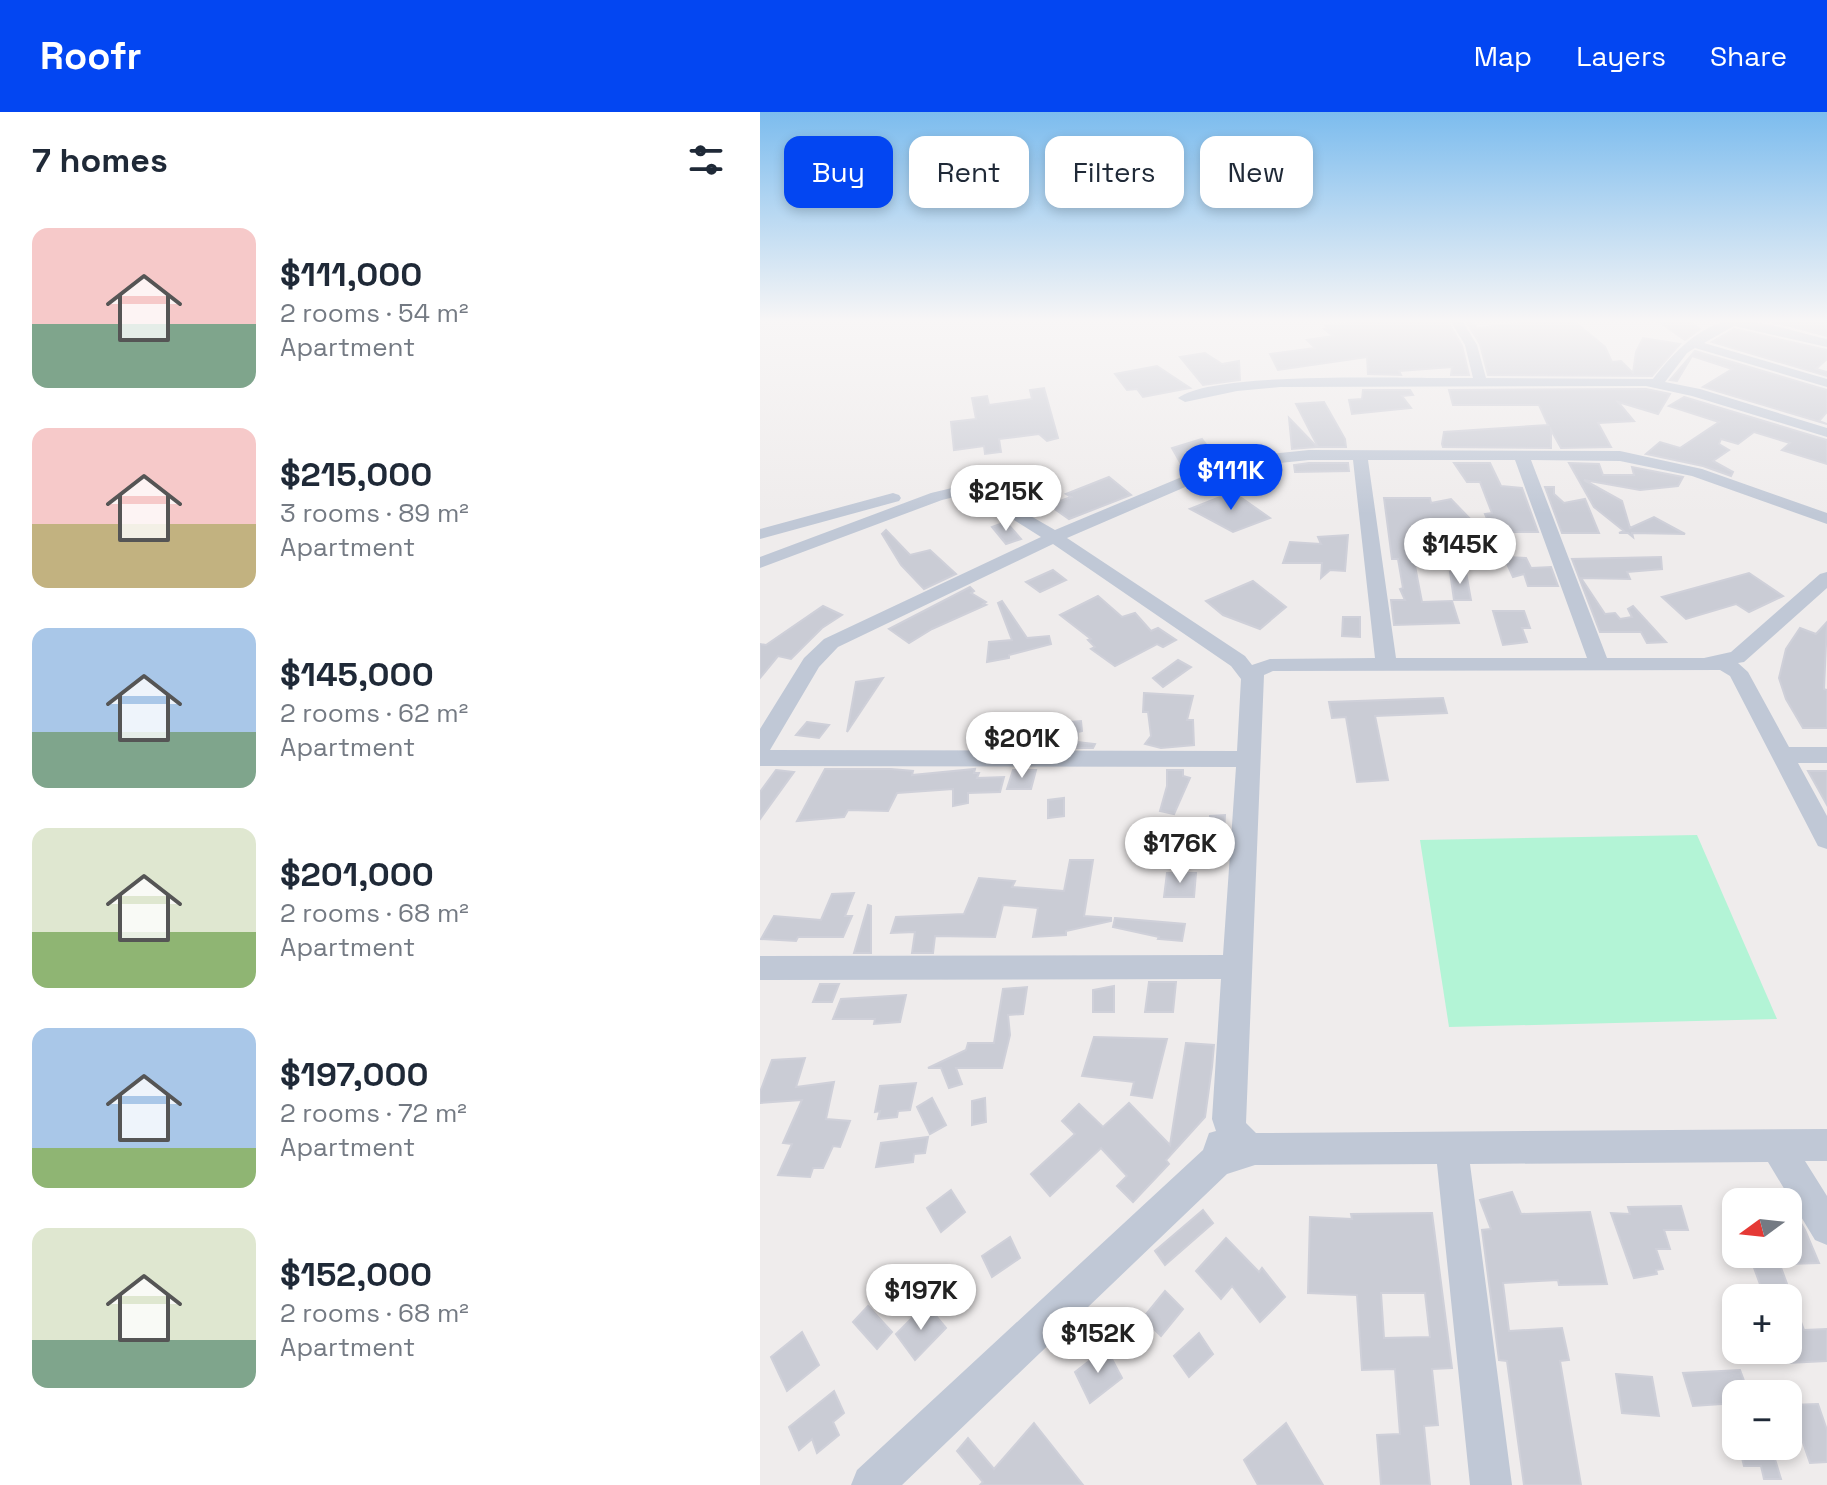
<!DOCTYPE html>
<html lang="en">
<head>
<meta charset="utf-8">
<style>
  :root { --surface:#fff; --page:#f2f2f3; --text:#1f2937; --muted:#747a83; --accent:#0346f2 }
  body { margin:0; font-family:"Space Grotesk",sans-serif; background:var(--page); color:var(--text); height:100vh; display:flex; flex-direction:column; font-size:30px; white-space:nowrap }
  * { box-sizing:border-box; margin:0 }
  p { font-size:26px; color:var(--muted) }
  .icon { flex:none; width:44px; height:44px; fill:none; stroke:currentColor; stroke-width:2; stroke-linecap:round; stroke-linejoin:round }
  .map { position:relative; flex:1; overflow:hidden }
  .sheet { display:flex; flex-direction:column; background:var(--surface); width:760px }
  .sheet>* { flex:none }
  .top-card { position:absolute; left:24px; top:24px; width:760px; height:72px; display:flex; gap:16px }
  .needle { width:52px; rotate:255deg }
  .tools { position:absolute; left:962px; top:1076px; display:grid; gap:16px }
  .tools a { display:grid; place-items:center; width:80px; height:80px; border-radius:16px; background:var(--surface); box-shadow:0 4px 12px #0003; font-size:40px }
  .price { position:absolute; translate:-50% -68px; padding:0 18px; border-radius:28px; background:#fff; color:#222; font-size:26px; line-height:52px; filter:drop-shadow(0 2px 4px #0008) }
  .price::after { content:''; position:absolute; left:50%; top:48px; width:24px; height:18px; margin-left:-12px; background:inherit; clip-path:polygon(0 0,100% 0,50% 100%) }
  .price.current { background:var(--accent); color:#fff }
  ul { padding:0; list-style:none }
  li { display:flex; align-items:center; gap:24px; height:200px; padding:0 32px }
  li span { display:grid; place-items:center; flex:none; width:224px; height:160px; border-radius:16px; color:#555 }
  li>.icon { margin-inline-start:auto }
  span .icon { width:96px; height:96px; fill:#fffc; stroke-width:1 }
  li b { font-size:34px }
  h2 { display:flex; justify-content:space-between; align-items:center; height:96px; padding:0 32px; font-size:34px }
  .tag { padding:0 28px; border-radius:16px; background:var(--surface); box-shadow:0 4px 12px #0003; font-size:28px; line-height:72px }
  .tag.current { background:var(--accent); color:#fff }
  header { display:flex; align-items:center; gap:48px; box-sizing:border-box; height:112px; padding:0 40px; background:var(--accent); color:#fff }
  header strong { font-size:38px }
  nav { display:flex; gap:44px; margin-inline-start:auto; font-size:28px }
  main { display:flex; flex:1; min-height:0 }
  .map>svg:first-child { display:block }
</style>
</head>
<body>
<header>
<strong>Roofr</strong>
<nav><a>Map</a><a>Layers</a><a>Share</a></nav>
</header>
<main>
<section class="sheet">
<h2>7 homes<svg class="icon" aria-label="filters" viewBox="0 0 24 24"><path d="M4 7h16M4 17h16"/><circle cx="9" cy="7" r="2"/><circle cx="15" cy="17" r="2"/></svg></h2>
<ul>
<li><span style="background:linear-gradient(#f6c9c9 60%,#7fa58c 0)"><svg class="icon" aria-label="home" viewBox="0 0 24 24"><path d="M3 11l9-7 9 7M6 9v11h12V9"/></svg></span><div><b>$111,000</b><p>2 rooms · 54 m²</p><p>Apartment</p></div></li>
<li><span style="background:linear-gradient(#f6c9c9 60%,#c2b280 0)"><svg class="icon" aria-label="home" viewBox="0 0 24 24"><path d="M3 11l9-7 9 7M6 9v11h12V9"/></svg></span><div><b>$215,000</b><p>3 rooms · 89 m²</p><p>Apartment</p></div></li>
<li><span style="background:linear-gradient(#a9c7e8 65%,#7fa58c 0)"><svg class="icon" aria-label="home" viewBox="0 0 24 24"><path d="M3 11l9-7 9 7M6 9v11h12V9"/></svg></span><div><b>$145,000</b><p>2 rooms · 62 m²</p><p>Apartment</p></div></li>
<li><span style="background:linear-gradient(#dfe7d0 65%,#8fb573 0)"><svg class="icon" aria-label="home" viewBox="0 0 24 24"><path d="M3 11l9-7 9 7M6 9v11h12V9"/></svg></span><div><b>$201,000</b><p>2 rooms · 68 m²</p><p>Apartment</p></div></li>
<li><span style="background:linear-gradient(#a9c7e8 75%,#8fb573 0)"><svg class="icon" aria-label="home" viewBox="0 0 24 24"><path d="M3 11l9-7 9 7M6 9v11h12V9"/></svg></span><div><b>$197,000</b><p>2 rooms · 72 m²</p><p>Apartment</p></div></li>
<li><span style="background:linear-gradient(#dfe7d0 70%,#7fa58c 0)"><svg class="icon" aria-label="home" viewBox="0 0 24 24"><path d="M3 11l9-7 9 7M6 9v11h12V9"/></svg></span><div><b>$152,000</b><p>2 rooms · 68 m²</p><p>Apartment</p></div></li>
</ul>
</section>
<div class="map">
<svg width="1067" height="1373" viewBox="0 0 1067 1373">
  <rect width="100%" height="100%" fill="#efecec"/>
  <path fill="#b3f4d6" d="M937 723 1017 907 689 915 660 728Z"/>
  <g fill="#caccd5" stroke="#cfd0d9" stroke-width="2" fill-rule="evenodd">
    <path d="M602 210H688L702 234 709 263H691L692 255 639 259 641 263 608 262 607 245 518 258 510 242 555 236 547 228 573 224 564 217H568L565 213Z"/>
    <path d="M711 210 718 216 770 210H815L845 235 852 250 861 249 873 261 876 240 883 226 920 232 892 264 728 263 720 232 707 211Z"/>
    <path d="M899 210H930L940 217 925 228Z"/>
    <path d="M1011 210H1067V224L1030 214Z"/>
    <path d="M974 217 1067 238V247L1056 257 1067 260V264L952 230Z"/>
    <path d="M935 239 1067 278V300L1059 309 1067 312 943 275 972 257 932 244 917 269 910 268Z"/>
    <path d="M445 241 462 252 479 249 480 268 443 273 420 245Z"/>
    <path d="M397 254 430 276 383 285 377 277 367 278 355 262Z"/>
    <path d="M284 276 298 326 287 329 279 322 239 327 241 340 225 342 224 334 194 338 191 310 216 307 212 286 227 284 229 293 272 287 270 278Z"/>
    <path d="M886 277 910 282 898 302 858 290 874 309 838 311 851 335 801 336 791 318V336L683 335 682 332 684 320 788 313 779 293H693L689 278Z"/>
    <path d="M603 278H650L653 283 642 284 651 296 592 302 589 288 602 287Z"/>
    <path d="M924 285 1067 328V352L1022 338 1030 331 994 320 978 332 961 327 959 332 969 338 953 349 973 360 971 364 943 354 886 342 900 330 920 336 959 310 909 294Z"/>
    <path d="M564 290 585 327 586 335H558L536 292Z"/>
    <path d="M529 306 557 335 532 337Z"/>
    <path d="M442 327 458 348 435 356 421 352 412 336Z"/>
    <path d="M549 351H588L589 359 535 360 534 353Z"/>
    <path d="M694 351H730L741 374 762 376 778 420H748L747 445 766 446 771 456 791 455 798 474H768L764 462 753 465 725 402 732 401 720 370H707Z"/>
    <path d="M809 351 839 352 843 363H874L872 355 923 365 918 374 880 378 824 368 862 389 870 416 894 405 925 422 872 421 873 425 868 421H859L864 419 834 395Z"/>
    <path d="M349 365 371 383 309 407 289 393 311 385 306 382Z"/>
    <path d="M785 375H794V382L804 391 825 387 839 421H802Z"/>
    <path d="M473 380 510 406 473 420 430 397Z"/>
    <path d="M624 386H670L671 391 691 387 712 409 677 416 694 454H655L662 490 692 489 699 511 634 513 631 488H645L640 477 643 476 638 447H632Z"/>
    <path d="M246 410 261 427 246 432 232 415Z"/>
    <path d="M126 418 150 443 170 438 196 462 164 477 141 453 122 422Z"/>
    <path d="M588 423 585 459 570 458 561 466 562 451H523L530 430 561 432 558 425Z"/>
    <path d="M901 445 902 457 867 460 870 467 821 466 845 502 855 501 860 507 872 505 868 497 873 494 906 530 887 531 881 520H840L812 447Z"/>
    <path d="M293 458 306 468 280 480 266 470Z"/>
    <path d="M690 460H706L711 488H694Z"/>
    <path d="M989 461 1023 484 989 500 976 492 926 507 902 485Z"/>
    <path d="M493 469 526 495 500 517 463 503 446 489Z"/>
    <path d="M210 475 214 479 211 481 226 490 223 492 226 493 172 517 149 531 129 517Z"/>
    <path d="M338 484 362 505 375 501 391 519 398 516 416 528 403 535 397 532 355 554 331 537 335 535 328 528 331 527 300 503Z"/>
    <path d="M242 489 267 526 289 524 291 532 249 543V546L227 550 229 530 252 528 238 491Z"/>
    <path d="M63 494 82 503 62 516 31 547 18 544 0 566V532L6 533Z"/>
    <path d="M733 499H764L770 516H762L767 530 743 533Z"/>
    <path d="M583 505H600V525L582 524Z"/>
    <path d="M1067 510 1064 577 1067 578V616H1043L1026 587 1019 566 1026 537 1040 516 1056 522Z"/>
    <path d="M418 548 431 555 403 575 393 566Z"/>
    <path d="M123 566 87 620 96 570Z"/>
    <path d="M384 581 433 584 427 608H433L434 633 401 636 385 632 391 624 388 600H383Z"/>
    <path d="M683 586 687 601 615 604 628 668 597 670 586 605 572 606 569 590Z"/>
    <path d="M321 609 322 619 318 620 317 630 335 632 333 636H291L293 624 274 627V613Z"/>
    <path d="M47 610 69 613 59 626 36 623Z"/>
    <path d="M65 657H131L153 659 152 663 215 657 214 661H219L217 666 244 665 240 680 208 681V691L193 694V677L137 681 128 699 88 698 84 705 37 709Z"/>
    <path d="M16 658 34 660 0 707V680Z"/>
    <path d="M253 658H276L271 677H247Z"/>
    <path d="M407 658H423V664L430 666 414 702 400 699 407 674Z"/>
    <path d="M1048 659H1067V693Z"/>
    <path d="M304 686V704L288 706V688Z"/>
    <path d="M465 703 463 739H448L450 704Z"/>
    <path d="M310 748H333L324 804 351 806V809L306 819V823L273 825 278 796 243 793 235 825 175 824 173 841H152L155 820 131 821 136 805 204 802 219 766 255 769 252 775 304 779Z"/>
    <path d="M407 761H436L434 785H404Z"/>
    <path d="M94 781 85 804H92L83 825H38L36 829 1 827 14 804 61 808 72 782Z"/>
    <path d="M108 793 111 794V841H94Z"/>
    <path d="M355 806 425 812 422 829 398 827 399 825 353 815Z"/>
    <path d="M389 870H416L413 900H385Z"/>
    <path d="M60 872H79L72 890H53Z"/>
    <path d="M354 874V900H333V878Z"/>
    <path d="M267 875 263 902 248 903 250 923 242 956H196L202 972 189 976 181 956H168L206 938 208 931H234L243 877Z"/>
    <path d="M146 883 140 910 114 912 115 907H73L81 887Z"/>
    <path d="M334 925 407 927 392 986 371 983 374 970 322 964Z"/>
    <path d="M426 931 454 933 452 955 445 1005 406 1048 409 1052 373 1090 357 1074 367 1064 341 1036 290 1084 271 1062 315 1022 302 1009 319 992 343 1015 369 991 410 1033Z"/>
    <path d="M45 946 36 975 74 970 66 1007 90 1009 80 1035 73 1034 63 1056H53L50 1065 18 1063 32 1032 23 1031 42 988 0 991V980L12 948Z"/>
    <path d="M156 971 150 998 138 999 137 1005 118 1007 120 999 115 1000 120 974Z"/>
    <path d="M172 986 186 1013 170 1022 157 995Z"/>
    <path d="M225 986 226 1010 212 1013V989Z"/>
    <path d="M168 1025 165 1041 154 1042 153 1050 116 1055 121 1031Z"/>
    <path d="M191 1078 205 1100 181 1120 167 1096Z"/>
    <path d="M752 1080 761 1102 830 1100 847 1172 799 1173 798 1168 743 1171 749 1219 802 1216 809 1248 800 1249 821 1373H764L747 1249 739 1248 722 1118 731 1117 720 1088Z"/>
    <path d="M1028 1090 1045 1118 1059 1151 1028 1152Z"/>
    <path d="M921 1094 928 1118H904L910 1137H896L903 1157 896 1158 897 1162 874 1166 851 1101 870 1102 868 1095Z"/>
    <path d="M443 1098 453 1111 405 1153 395 1139Z"/>
    <path d="M672 1101 692 1256 672 1257 678 1313 664 1314 670 1373H621L617 1323 640 1322 635 1257 602 1258 597 1183 548 1181 550 1105 592 1107 591 1102ZM621 1181H665L670 1225 624 1226Z"/>
    <path d="M250 1125 260 1146 232 1165 222 1144Z"/>
    <path d="M466 1126 499 1160 502 1156 525 1185 500 1210 472 1174 461 1187 436 1159Z"/>
    <path d="M989 1142H1016L1044 1218 1067 1217V1249L1028 1251V1186H1005Z"/>
    <path d="M405 1179 423 1197 401 1224 383 1206Z"/>
    <path d="M166 1192 186 1216 155 1248 136 1222Z"/>
    <path d="M108 1194 132 1220 117 1237 93 1210Z"/>
    <path d="M42 1220 59 1253 27 1279 11 1245Z"/>
    <path d="M439 1221 453 1242 429 1265 414 1244Z"/>
    <path d="M346 1236 362 1266 330 1291 315 1260Z"/>
    <path d="M980 1258 989 1282H976V1291L933 1294 923 1261Z"/>
    <path d="M856 1262 892 1265 899 1304 862 1301Z"/>
    <path d="M74 1279 84 1301 73 1310 79 1323 57 1341 52 1327 39 1338 29 1315Z"/>
    <path d="M1058 1292 1067 1318V1350L1050 1351 1030 1293Z"/>
    <path d="M274 1311 323 1373H220L223 1370 197 1339 208 1326 234 1357Z"/>
    <path d="M526 1311 563 1373H498L484 1348Z"/>
    <path d="M979 1334H1011L1021 1367H1004L1001 1354H984Z"/>
  </g>
  <g fill="none" stroke-linecap="round" stroke-linejoin="round">
    <g fill="#c0c8d6" fill-rule="evenodd">
      <path d="M691 210H703L717 233 726 266 893 267C910 245 935 217 964 210 991 204 1039 221 1067 227V235L974 214 944 231 1067 267V275L935 236 927 241 905 270 940 277 1067 316V325L932 284 886 274 520 275 477 279 425 290 418 286C454 258 659 267 713 266L705 233Z"/>
      <path d="M549 338 860 339 942 357 1067 401V412L932 364 860 349 771 348 847 546H944L971 540 1060 462 1067 460V476L984 550 978 551 988 560 1029 635H1067V651H1038L1067 704V737L1058 734 970 564 960 558 513 559 504 563 486 1011 496 1021 1067 1017V1049H1045L1067 1084V1133L1055 1128 1008 1050 710 1052 752 1373H710L677 1052 495 1053 467 1062 142 1373H91L97 1358 443 1038 449 1021 456 1019 452 1007 461 867 0 868V844L463 843 476 655 0 654V617L44 546 64 527 281 425 211 381 182 388 0 456V445L171 381 213 371 295 418 448 354 480 345ZM549 348H593L615 546 510 547 492 553 485 544 307 426 460 360 481 355ZM608 348H755L827 546H636ZM293 432 471 554 481 567 477 639 10 638 59 555 78 535Z"/>
      <path d="M133 381 139 383 141 386 139 389 0 427V417Z"/>
    </g>
  </g>
  <linearGradient id="sky" x2="0" y2="1"><stop stop-color="#7cbcee"/><stop offset="0.52" stop-color="#f8f6f6"/><stop offset="1" stop-color="#f8f6f6" stop-opacity="0"/></linearGradient>
  <rect width="1067" height="402" fill="url(#sky)"/>
</svg>
<div class="tools">
<a><svg class="needle" viewBox="-14 -14 28 28"><path d="M0-13l5 13h-10z" fill="#e53935"/><path d="M0 13l5-13h-10z" fill="#747a83"/></svg></a>
<a>+</a>
<a>−</a>
</div>
<b class="price current" style="left:471px;top:400px">$111K</b>
<b class="price" style="left:246px;top:421px">$215K</b>
<b class="price" style="left:700px;top:474px">$145K</b>
<b class="price" style="left:262px;top:668px">$201K</b>
<b class="price" style="left:420px;top:773px">$176K</b>
<b class="price" style="left:161px;top:1220px">$197K</b>
<b class="price" style="left:338px;top:1263px">$152K</b>
<div class="top-card">
<a class="tag current">Buy</a>
<a class="tag">Rent</a>
<a class="tag">Filters</a>
<a class="tag">New</a>
</div>
</div>
</main>
</body>
</html>
